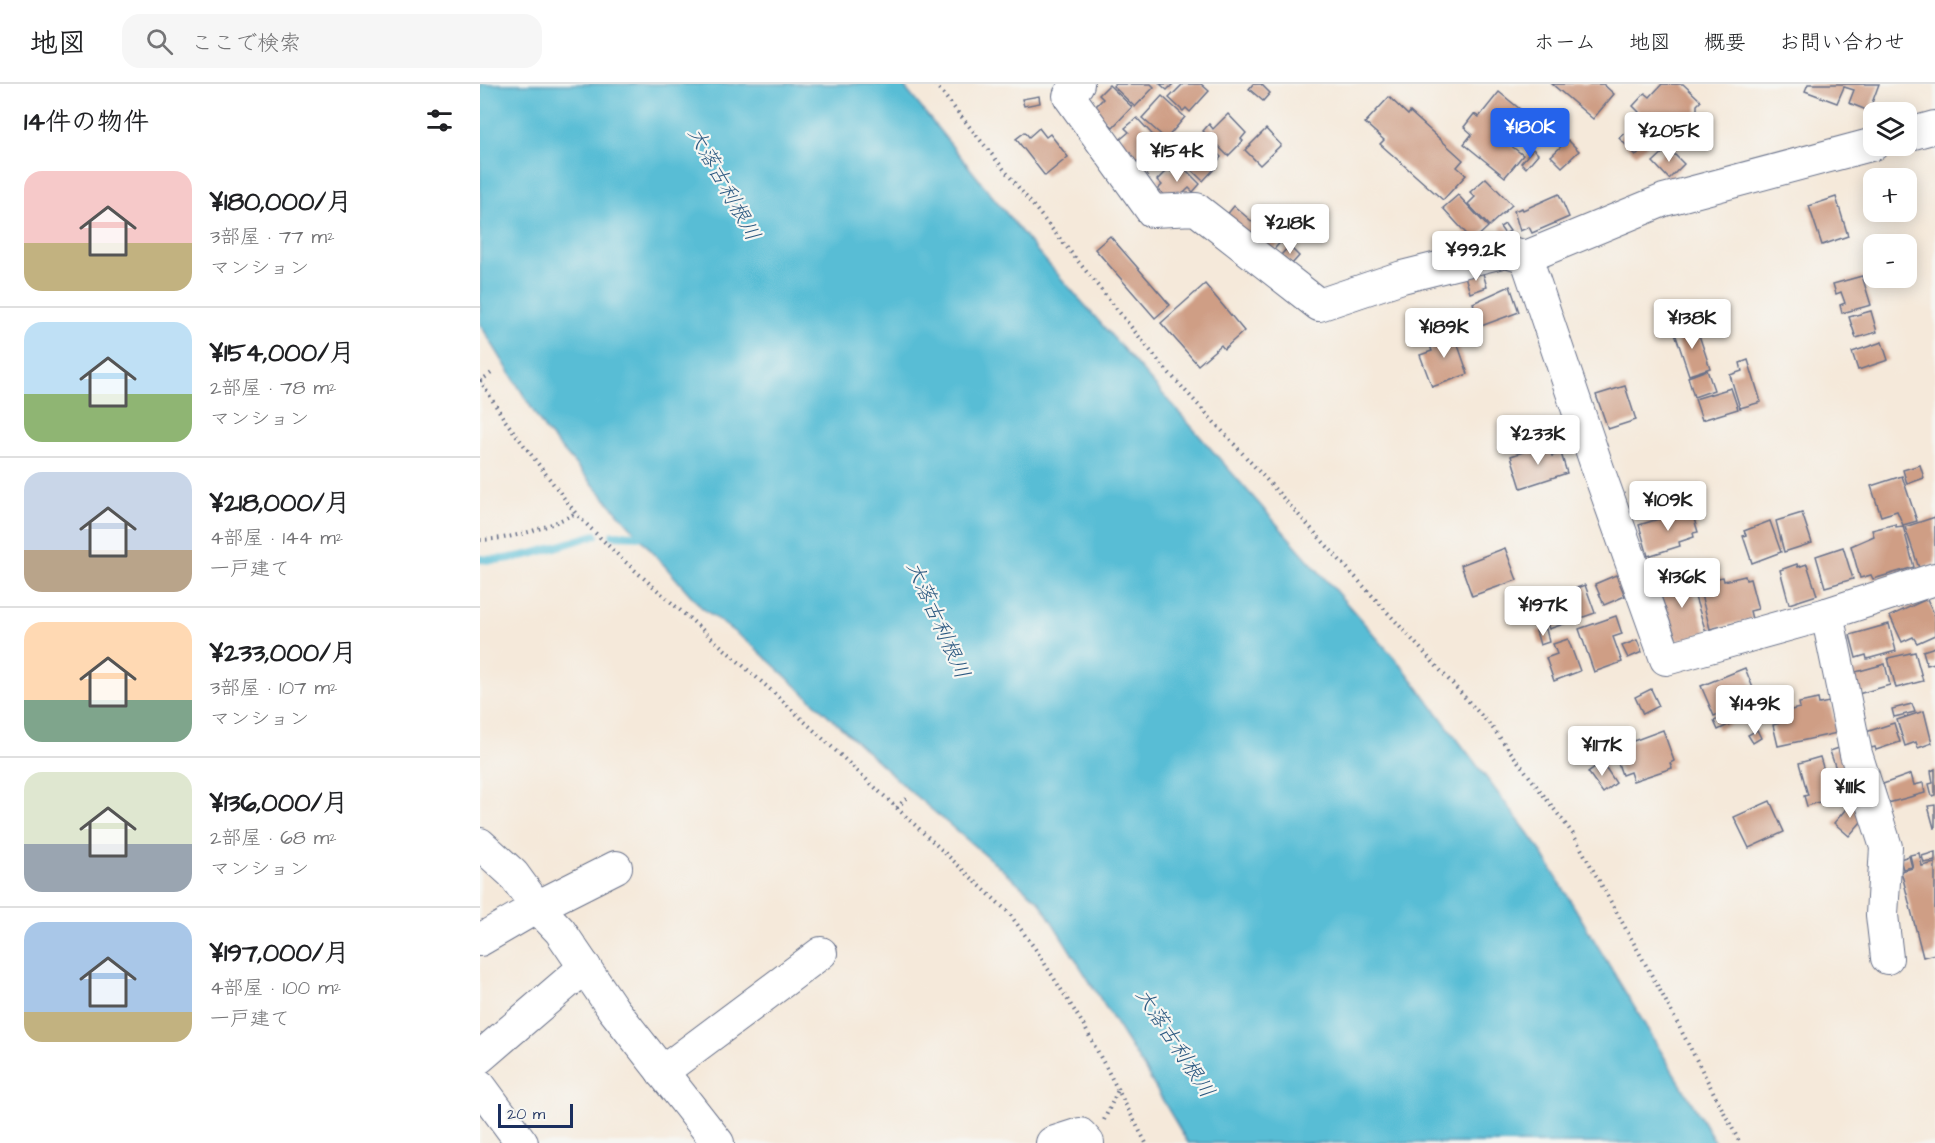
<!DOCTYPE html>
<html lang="ja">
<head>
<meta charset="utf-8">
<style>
  :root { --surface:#fff; --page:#f6f6f6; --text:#202124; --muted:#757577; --line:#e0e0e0; --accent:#2563eb }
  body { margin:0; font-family:"Architects Daughter","Klee One",sans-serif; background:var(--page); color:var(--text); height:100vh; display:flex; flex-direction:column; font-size:22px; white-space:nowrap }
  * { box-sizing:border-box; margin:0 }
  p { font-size:20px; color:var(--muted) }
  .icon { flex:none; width:33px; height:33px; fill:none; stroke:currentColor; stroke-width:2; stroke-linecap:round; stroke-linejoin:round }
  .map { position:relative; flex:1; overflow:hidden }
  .drawer { display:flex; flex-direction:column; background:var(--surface); width:480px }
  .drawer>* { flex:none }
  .tools { position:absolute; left:1383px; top:18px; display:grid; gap:12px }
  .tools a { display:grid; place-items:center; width:54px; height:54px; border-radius:12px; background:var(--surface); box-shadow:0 3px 15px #0003; font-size:30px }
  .scale { position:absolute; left:18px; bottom:15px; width:75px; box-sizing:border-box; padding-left:6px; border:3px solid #1b2f5e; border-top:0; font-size:16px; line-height:21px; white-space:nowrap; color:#1b2f5e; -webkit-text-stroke:4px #f6f6f2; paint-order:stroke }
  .price { position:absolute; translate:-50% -51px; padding:0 14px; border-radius:6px; background:#fff; color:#222; font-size:20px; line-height:39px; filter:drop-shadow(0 2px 3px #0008) }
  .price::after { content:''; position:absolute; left:50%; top:36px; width:18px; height:14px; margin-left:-9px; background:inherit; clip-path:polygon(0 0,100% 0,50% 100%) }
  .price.on { background:var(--accent); color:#fff }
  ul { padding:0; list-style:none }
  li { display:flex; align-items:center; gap:18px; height:150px; padding:0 24px }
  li+li { border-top:2px solid var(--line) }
  li span { display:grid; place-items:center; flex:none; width:168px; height:120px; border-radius:18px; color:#555 }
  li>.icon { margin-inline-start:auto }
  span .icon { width:72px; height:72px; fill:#fffc; stroke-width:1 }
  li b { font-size:26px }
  h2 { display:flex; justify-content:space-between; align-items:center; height:72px; padding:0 24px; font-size:26px }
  header { display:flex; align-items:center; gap:36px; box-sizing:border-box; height:84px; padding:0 30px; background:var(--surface); border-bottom:2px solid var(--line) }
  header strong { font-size:28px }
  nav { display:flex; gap:33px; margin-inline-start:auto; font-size:21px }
  .search { width:420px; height:54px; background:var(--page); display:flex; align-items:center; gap:15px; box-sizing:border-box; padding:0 21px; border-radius:18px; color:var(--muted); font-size:22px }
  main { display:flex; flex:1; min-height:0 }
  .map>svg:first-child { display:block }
</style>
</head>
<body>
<header>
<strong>地図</strong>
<div class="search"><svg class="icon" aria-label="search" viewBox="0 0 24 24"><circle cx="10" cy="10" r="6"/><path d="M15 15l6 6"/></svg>ここで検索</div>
<nav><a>ホーム</a><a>地図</a><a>概要</a><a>お問い合わせ</a></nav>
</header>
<main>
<section class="drawer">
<h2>14件の物件<svg class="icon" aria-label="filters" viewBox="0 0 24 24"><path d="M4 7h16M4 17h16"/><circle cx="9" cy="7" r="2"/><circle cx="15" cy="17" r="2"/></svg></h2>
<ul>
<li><span style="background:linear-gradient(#f6c9c9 60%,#c2b280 0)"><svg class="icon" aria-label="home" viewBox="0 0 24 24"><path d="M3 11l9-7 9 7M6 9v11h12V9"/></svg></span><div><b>¥180,000/月</b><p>3部屋 · 77 m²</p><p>マンション</p></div></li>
<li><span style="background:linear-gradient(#bfe0f5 60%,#8fb573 0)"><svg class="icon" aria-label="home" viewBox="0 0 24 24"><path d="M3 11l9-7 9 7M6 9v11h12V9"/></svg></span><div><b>¥154,000/月</b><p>2部屋 · 78 m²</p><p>マンション</p></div></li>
<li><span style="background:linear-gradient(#c9d6e8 65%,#b9a48a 0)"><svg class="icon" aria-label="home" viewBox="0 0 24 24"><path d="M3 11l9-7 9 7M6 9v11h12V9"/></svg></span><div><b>¥218,000/月</b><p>4部屋 · 144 m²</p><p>一戸建て</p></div></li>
<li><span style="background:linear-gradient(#ffd9b3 65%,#7fa58c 0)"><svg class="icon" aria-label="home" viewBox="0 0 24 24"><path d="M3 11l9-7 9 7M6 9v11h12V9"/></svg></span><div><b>¥233,000/月</b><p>3部屋 · 107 m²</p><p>マンション</p></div></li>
<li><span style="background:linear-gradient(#dfe7d0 60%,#9aa5b1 0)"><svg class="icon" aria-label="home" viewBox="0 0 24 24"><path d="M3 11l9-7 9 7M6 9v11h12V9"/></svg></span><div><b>¥136,000/月</b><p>2部屋 · 68 m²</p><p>マンション</p></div></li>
<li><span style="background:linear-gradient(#a9c7e8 75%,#c2b280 0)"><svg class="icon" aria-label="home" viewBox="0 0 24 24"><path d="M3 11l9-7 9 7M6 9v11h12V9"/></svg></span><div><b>¥197,000/月</b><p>4部屋 · 100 m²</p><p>一戸建て</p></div></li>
</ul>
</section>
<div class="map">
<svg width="1455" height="1059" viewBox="0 0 1455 1059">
  <rect width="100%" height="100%" fill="#f6f6f2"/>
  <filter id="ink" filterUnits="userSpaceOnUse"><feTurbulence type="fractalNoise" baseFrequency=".0167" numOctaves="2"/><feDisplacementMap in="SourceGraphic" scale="12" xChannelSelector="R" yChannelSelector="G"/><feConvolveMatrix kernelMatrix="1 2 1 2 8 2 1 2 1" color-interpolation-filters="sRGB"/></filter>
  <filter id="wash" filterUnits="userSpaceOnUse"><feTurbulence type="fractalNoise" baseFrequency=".008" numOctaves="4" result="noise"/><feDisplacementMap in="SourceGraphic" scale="24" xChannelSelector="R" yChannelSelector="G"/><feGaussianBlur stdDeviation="1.35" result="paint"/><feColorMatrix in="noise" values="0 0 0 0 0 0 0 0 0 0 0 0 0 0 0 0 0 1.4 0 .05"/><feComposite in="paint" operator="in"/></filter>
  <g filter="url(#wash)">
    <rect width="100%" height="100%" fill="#f5e9da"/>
    <path fill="#58bdd5" stroke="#3a769a" stroke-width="1.5" d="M0 0H422L551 160 925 586 1057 761 1236 1059H708L662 981 559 817 431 708 273 562 221 523 65 346 0 240Z"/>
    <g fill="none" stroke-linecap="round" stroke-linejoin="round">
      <g stroke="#58bdd5" stroke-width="8">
        <path d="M133 451 168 452"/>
        <path d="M0 475C32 480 83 460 115 451"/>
      </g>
    </g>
    <g id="blocks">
      <g fill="#cf9e85">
        <path d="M635 0H671L674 3 655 23 633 2Z"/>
        <path d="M680 0H693L687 6Z"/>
        <path d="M703 0H721L729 7 710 28 706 24 703 27 689 14Z"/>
        <path d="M773 0H781L790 9 783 17 769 5Z"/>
        <path d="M1072 0H1123L1134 10 1113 35Z"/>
        <path d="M1182 0H1203L1221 17 1217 21V29L1206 41 1200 35 1178 58 1153 34 1159 28 1153 22 1165 9 1170 13Z"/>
        <path d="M1328 0H1399L1389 27 1369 19 1374 6 1364 3 1357 19 1325 7Z"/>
        <path d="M629 1 652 23 633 43 613 25 623 15 619 11Z"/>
        <path d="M1019 8 1052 35 1045 43 1051 48 1042 58 1036 54 1030 61 1043 71 1025 93 984 60 992 50 984 43 994 30 999 33Z"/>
        <path d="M559 12 560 19 544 22 542 15Z"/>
        <path d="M682 12 705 33 686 55 662 34Z"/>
        <path d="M909 13 928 31 930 28 983 76 977 83 986 91 963 116 900 60 904 56 885 39Z"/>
        <path d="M748 30 766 49 761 55 763 57 748 72 723 47 729 40 733 45Z"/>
        <path d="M657 34 683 62 666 78 662 74 656 79 637 58 649 48 645 44Z"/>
        <path d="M1151 43 1167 61 1156 71 1139 54Z"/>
        <path d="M559 44 566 53 570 50 588 73 565 92 536 55 545 48 549 53Z"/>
        <path d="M786 45 801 61 780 81 765 66Z"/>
        <path d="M723 55 741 73 736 79 738 81 723 97 697 72 707 62 712 66Z"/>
        <path d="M1088 56 1099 67 1082 83 1071 72Z"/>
        <path d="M1188 64 1204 80 1189 95 1173 78Z"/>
        <path d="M1053 65 1058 70 1046 84 1041 79Z"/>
        <path d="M699 79 720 100 713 108 709 104 693 119 678 105 682 101 677 96 688 85 691 87Z"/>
        <path d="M1006 94 1032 121 1009 142 988 120 995 113 990 108Z"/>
        <path d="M1079 110 1089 133 1052 149 1049 143 1040 147 1034 127 1042 124 1043 126Z"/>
        <path d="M978 111 1008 143 993 157 963 124Z"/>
        <path d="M1356 113 1368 152 1342 161 1329 122Z"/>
        <path d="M754 122 784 148 795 135 810 147 790 170 746 132Z"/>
        <path d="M1025 140 1030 147 1025 150 1020 143Z"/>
        <path d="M630 152 690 221 675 234 615 165Z"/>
        <path d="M809 162 819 172 812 180 801 171Z"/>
        <path d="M1002 186 1007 203 990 209 985 192Z"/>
        <path d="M1382 192 1391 221 1362 229 1360 221 1365 219 1361 208 1356 210 1353 200Z"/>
        <path d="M725 200 764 247 744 265 741 261 718 281 681 239Z"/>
        <path d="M1030 202 1039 228 1001 242 993 219Z"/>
        <path d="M1391 227 1397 248 1376 254 1369 233Z"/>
        <path d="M1210 241 1213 252 1219 251 1230 284 1209 291 1194 246Z"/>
        <path d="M972 244 988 290 952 303 940 271 952 267 947 253Z"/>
        <path d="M1402 258 1408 276 1378 286 1372 268Z"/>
        <path d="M1268 276 1281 318 1260 324 1250 291 1262 287 1260 279Z"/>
        <path d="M1227 286 1234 306 1214 313 1208 293Z"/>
        <path d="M1145 302 1156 336 1128 345 1116 311Z"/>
        <path d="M1251 304 1258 325 1222 336 1215 315Z"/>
        <path d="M1067 360 1072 372 1081 369 1087 389 1041 404 1031 372Z"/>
        <path d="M1440 381 1444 394 1427 400 1423 386Z"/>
        <path d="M1422 392 1437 437 1423 441 1417 427 1401 432 1391 402Z"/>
        <path d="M1211 425 1218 448 1213 449 1214 453 1199 458 1200 462 1168 472 1159 441Z"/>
        <path d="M1322 429 1332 459 1304 468 1296 437Z"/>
        <path d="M1455 433V479L1439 484 1425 443Z"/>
        <path d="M1290 437 1301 468 1272 479 1263 452 1266 451 1264 447Z"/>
        <path d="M1416 440V443L1423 442 1434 483 1393 495 1391 491 1380 494 1371 462 1394 452 1392 446Z"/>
        <path d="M1363 463 1373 495 1345 503 1336 472Z"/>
        <path d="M1025 464 1037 496 992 512 981 481Z"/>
        <path d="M1317 480 1318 483 1327 480 1337 511 1309 520 1300 486Z"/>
        <path d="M1136 491 1145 512 1124 521 1115 500Z"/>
        <path d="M1265 492 1266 496 1270 495 1278 525 1270 527 1272 535 1230 545 1220 507 1234 503 1232 495 1243 493 1244 497Z"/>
        <path d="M1209 494 1226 548 1197 557 1178 504Z"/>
        <path d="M1105 501 1115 529 1069 545 1059 517Z"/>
        <path d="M1447 515 1455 532V551L1437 559 1433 553 1422 558 1410 532Z"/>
        <path d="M1136 532 1142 550 1133 553 1142 578 1114 588 1099 545Z"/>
        <path d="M1409 540 1416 567 1387 575 1386 571 1376 574 1370 551Z"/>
        <path d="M1066 545 1069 558 1060 561 1056 547Z"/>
        <path d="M1088 555 1100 587 1074 597 1066 574 1077 570 1073 560Z"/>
        <path d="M1157 556 1162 568 1148 574 1142 562Z"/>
        <path d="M1455 563V579L1447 581 1443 567Z"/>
        <path d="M1435 568 1443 597 1416 604 1408 574Z"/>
        <path d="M1405 580 1410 601 1378 610 1372 589Z"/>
        <path d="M1265 584 1277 614 1234 632 1221 602Z"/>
        <path d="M1171 605 1179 622 1163 630 1155 613Z"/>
        <path d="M1338 615 1339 620 1349 618 1357 649 1298 662 1293 641 1300 639 1298 629 1320 624 1319 619Z"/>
        <path d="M1432 620 1435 628 1414 633 1412 625Z"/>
        <path d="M1444 627 1452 659 1438 664 1436 658 1425 662 1417 636Z"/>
        <path d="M1251 629 1254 638 1238 646 1234 637Z"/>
        <path d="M1414 639 1420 658 1396 666 1395 663 1391 664 1386 648Z"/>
        <path d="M1183 646 1194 677 1190 679 1192 684 1153 697 1150 688 1142 691 1131 659 1146 654 1148 659Z"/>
        <path d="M1277 646 1281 654 1273 659 1268 651Z"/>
        <path d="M1362 663 1369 684 1357 688 1350 667Z"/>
        <path d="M1340 673 1352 714 1327 722 1324 712 1328 711 1319 679Z"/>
        <path d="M1122 678 1136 699 1123 709 1108 688Z"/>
        <path d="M1455 685V711L1452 712 1449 700 1453 699 1451 687Z"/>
        <path d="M1371 687 1374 697 1357 703 1353 693Z"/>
        <path d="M1431 690 1434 701 1443 699 1445 709 1408 719 1403 700Z"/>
        <path d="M1290 717 1304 748 1269 764 1254 733Z"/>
        <path d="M1372 718 1387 731 1369 752 1354 739Z"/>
        <path d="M1455 721V744H1454L1448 722Z"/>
        <path d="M1455 768V777L1444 779 1442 772Z"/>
        <path d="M1439 769 1442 782 1455 779V870L1443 873 1421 787 1433 784 1430 771Z"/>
        <path d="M1429 772 1432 783 1423 785 1420 775Z"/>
      </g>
    </g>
  </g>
  <g filter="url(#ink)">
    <use href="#blocks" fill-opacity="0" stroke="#677089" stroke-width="1.5"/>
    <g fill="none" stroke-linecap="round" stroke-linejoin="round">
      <defs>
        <g id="minor">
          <path d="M598 0 589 12 672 127 716 125 839 221 922 193 1026 167 1046 173 1184 116 1394 60"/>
          <path d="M1426 51 1455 43"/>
          <path d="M1046 173 1119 388 1186 575 1347 530 1455 495"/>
          <path d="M1347 530 1376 670 1406 763 1402 831 1407 874"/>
          <path d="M0 760 33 790 57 823 80 847 133 925 238 1059"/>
          <path d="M0 856 57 823 136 783"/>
          <path d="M0 973 105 883"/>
          <path d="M182 988 341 869"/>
          <path d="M0 1002 42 1059"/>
          <path d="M572 1059 600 1050 608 1059"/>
        </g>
      </defs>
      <use href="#minor" stroke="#677089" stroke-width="34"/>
      <g stroke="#677089" stroke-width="4" stroke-dasharray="1.5 4.5" stroke-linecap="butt">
        <path d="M455 0 681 280 1011 642 1093 750 1181 908 1260 1059"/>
        <path d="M0 296 24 335 97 431 142 475 293 608 529 829 556 866 603 940 666 1059"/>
        <path d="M0 297 13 288"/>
        <path d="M0 456C34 455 66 444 96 429"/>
        <path d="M417 724 426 714"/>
        <path d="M624 1036 638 1006"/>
      </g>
      <use href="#minor" stroke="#fff" stroke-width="32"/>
    </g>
  </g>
  <g text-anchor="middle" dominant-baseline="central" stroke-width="4.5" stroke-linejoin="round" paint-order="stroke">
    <g font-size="21" font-style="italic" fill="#2d5a82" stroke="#f6f6f2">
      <text transform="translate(244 100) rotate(61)">大落古利根川</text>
      <text transform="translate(458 536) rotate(66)">大落古利根川</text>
      <text transform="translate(695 959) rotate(57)">大落古利根川</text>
    </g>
  </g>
</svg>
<div class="tools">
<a><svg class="icon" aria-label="layers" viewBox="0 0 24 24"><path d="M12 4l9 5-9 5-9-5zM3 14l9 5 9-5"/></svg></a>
<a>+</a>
<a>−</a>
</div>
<div class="scale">20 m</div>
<b class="price on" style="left:1050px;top:75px">¥180K</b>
<b class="price" style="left:1189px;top:79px">¥205K</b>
<b class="price" style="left:697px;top:99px">¥154K</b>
<b class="price" style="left:810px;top:171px">¥218K</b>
<b class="price" style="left:996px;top:198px">¥99.2K</b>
<b class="price" style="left:1212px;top:266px">¥138K</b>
<b class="price" style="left:964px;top:275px">¥189K</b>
<b class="price" style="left:1058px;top:382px">¥233K</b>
<b class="price" style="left:1188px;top:448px">¥109K</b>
<b class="price" style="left:1202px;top:525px">¥136K</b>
<b class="price" style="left:1063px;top:553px">¥197K</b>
<b class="price" style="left:1275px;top:652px">¥149K</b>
<b class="price" style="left:1122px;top:693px">¥117K</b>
<b class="price" style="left:1370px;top:735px">¥111K</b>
</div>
</main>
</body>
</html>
